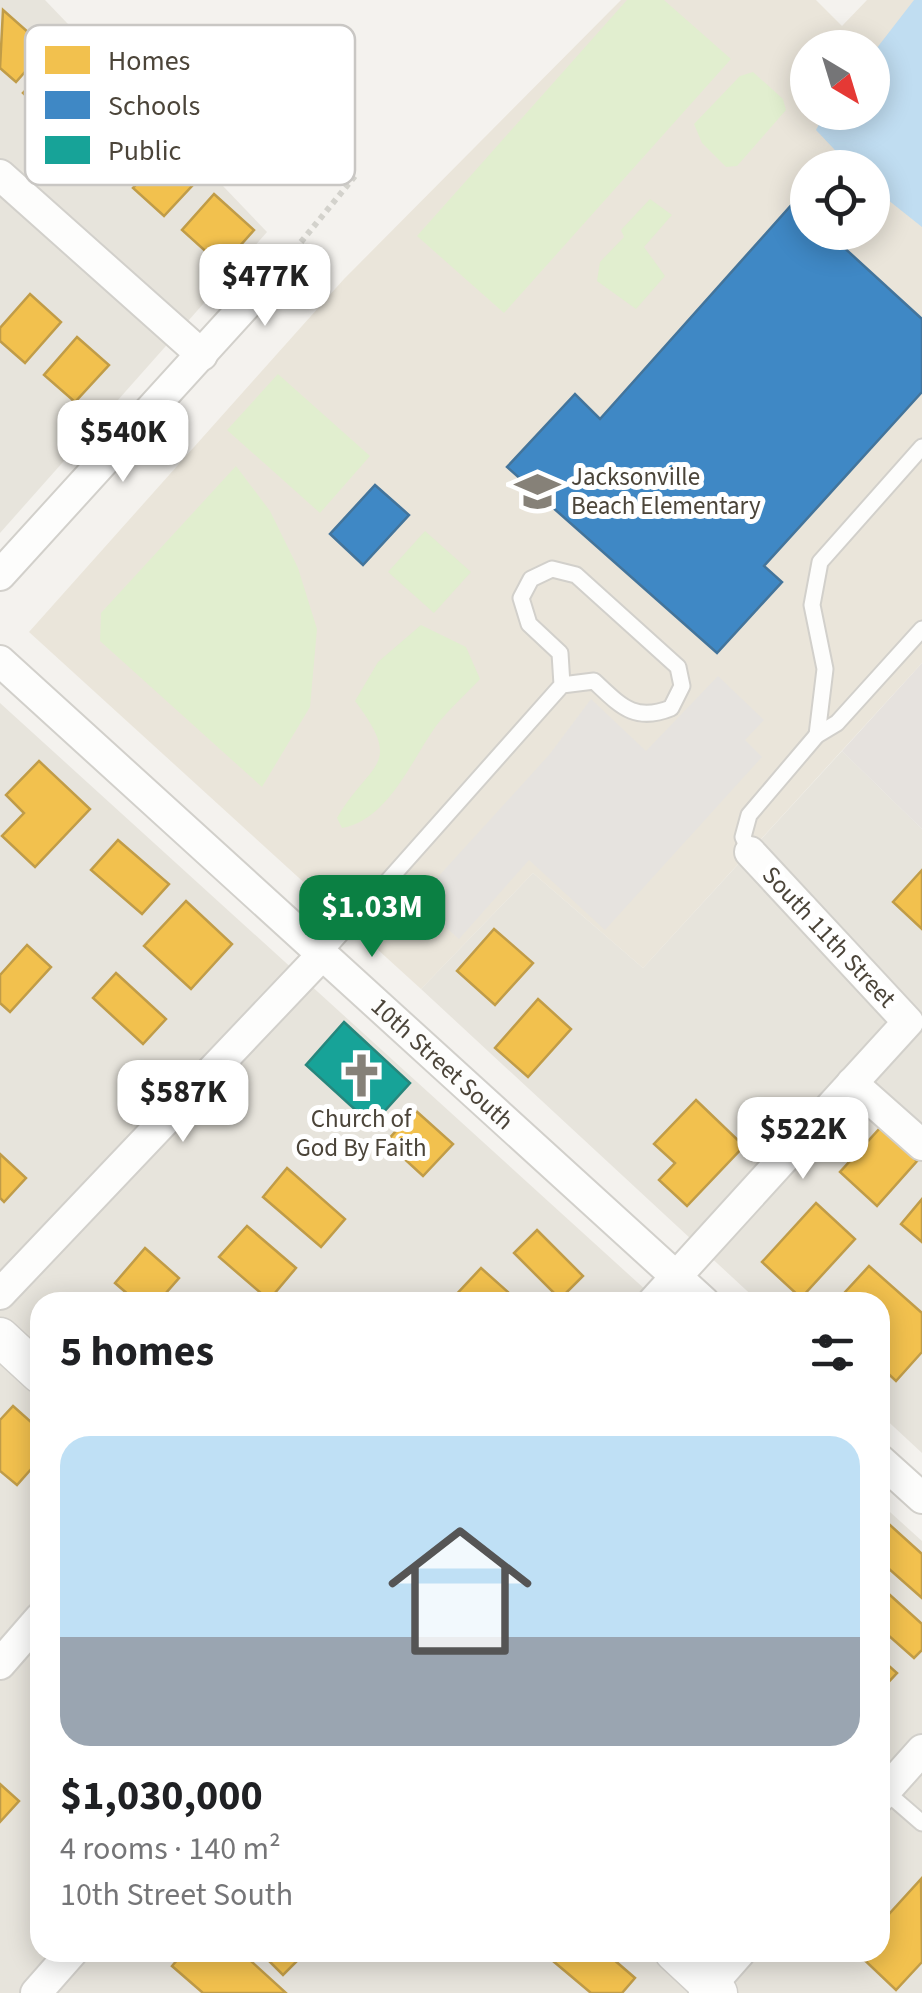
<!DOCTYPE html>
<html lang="en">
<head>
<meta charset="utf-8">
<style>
  :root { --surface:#fff; --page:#f6f6f6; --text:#202124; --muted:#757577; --line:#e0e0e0; --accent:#0b8043 }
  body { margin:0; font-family:"Source Sans 3",sans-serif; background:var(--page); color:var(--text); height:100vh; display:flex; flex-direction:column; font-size:38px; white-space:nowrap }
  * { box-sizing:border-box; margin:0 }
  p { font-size:32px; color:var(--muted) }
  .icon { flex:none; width:55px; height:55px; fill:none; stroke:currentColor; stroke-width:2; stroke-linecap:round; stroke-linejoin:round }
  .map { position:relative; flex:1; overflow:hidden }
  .drawer { position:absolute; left:30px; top:1292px; width:860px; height:670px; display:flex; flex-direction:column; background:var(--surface); border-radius:30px; box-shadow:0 5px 25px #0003 }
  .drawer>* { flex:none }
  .needle { width:65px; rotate:142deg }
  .fabs { position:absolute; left:790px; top:30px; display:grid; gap:20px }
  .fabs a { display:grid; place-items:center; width:100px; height:100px; border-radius:50%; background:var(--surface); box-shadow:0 5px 25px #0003; font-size:50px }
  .price { position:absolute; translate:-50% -85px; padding:0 22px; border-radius:20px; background:#fff; color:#222; font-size:32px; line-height:65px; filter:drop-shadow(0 2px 5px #0008) }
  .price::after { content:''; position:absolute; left:50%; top:60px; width:30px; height:22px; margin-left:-15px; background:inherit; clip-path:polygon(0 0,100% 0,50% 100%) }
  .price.selected { background:var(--accent); color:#fff }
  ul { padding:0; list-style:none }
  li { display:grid; align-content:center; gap:20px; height:530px; padding:0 30px }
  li+li { border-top:2px solid var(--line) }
  li span { display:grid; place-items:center; height:310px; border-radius:30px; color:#555 }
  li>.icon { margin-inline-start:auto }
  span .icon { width:180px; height:180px; fill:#fffc; stroke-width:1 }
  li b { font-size:42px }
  h2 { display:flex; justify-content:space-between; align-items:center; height:120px; padding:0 30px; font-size:42px }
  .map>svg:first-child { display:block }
</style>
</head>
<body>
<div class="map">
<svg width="922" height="1993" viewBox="0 0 922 1993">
  <rect width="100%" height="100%" fill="#f4f2ee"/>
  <g fill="#e7e4dc">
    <path d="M0 0H45L267 232 0 533Z"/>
    <path d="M0 703 659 1302H40V1952H880V1503L922 1541V1993H0Z"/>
    <path d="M842 751 922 829V1453L880 1414V1302H759L421 989 533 873 643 968Z"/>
  </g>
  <path fill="#e6e2de" d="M922 663V829L842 751Z"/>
  <path fill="#eae5da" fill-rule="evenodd" d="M621 0H816L842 26 867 0H922V663L643 968 533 873 421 989 29 632 344 279ZM808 48H872V112H808ZM808 168H872V232H808Z"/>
  <g fill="#e1eecf">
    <path d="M627 0H664L731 59 504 313 417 236Z"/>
    <path d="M753 72 783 99 786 110 737 166 726 167 702 143 694 124 740 76Z"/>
    <path d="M650 199 672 215 644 247 665 276 636 309 597 281 600 262 624 237 621 230Z"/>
    <path d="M278 374 370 456 320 513 227 430Z"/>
    <path d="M236 466 270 511 298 568 317 629 310 707 262 787 100 641 101 613Z"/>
    <path d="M425 531 471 572 434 613 388 572Z"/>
    <path d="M421 625 466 647 480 679C465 695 449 709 436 726 411 761 388 820 342 828L337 818C370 761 405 767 355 701L378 662Z"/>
  </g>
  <path fill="#e6e3df" d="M718 676 764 720 745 740 762 757 605 930 529 860 459 939 416 901 549 755 591 699 646 751Z"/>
  <path fill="#c0ddf1" d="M914 0H922V227L873 188 872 168 851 167 816 130 825 113 872 112 873 53Z"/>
  <g fill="#f2c14e" stroke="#c09c48" stroke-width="2.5">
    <path d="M3 10 46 48 16 82 0 68Z"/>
    <path d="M62 52 102 91 70 125 47 103 41 110 23 93Z"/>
    <path d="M173 145 204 173 164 216 133 188Z"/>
    <path d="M214 194 254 230 222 266 182 230Z"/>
    <path d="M30 294 61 322 25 363 0 341V328Z"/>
    <path d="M77 337 109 365 75 402 44 375Z"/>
    <path d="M39 761 90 809 35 867 2 836 24 813 6 795Z"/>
    <path d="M118 840 169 884 142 914 91 870Z"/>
    <path d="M922 870V929L893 902Z"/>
    <path d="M186 901 232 944 191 989 144 946Z"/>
    <path d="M494 929 533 963 495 1005 457 971Z"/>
    <path d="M27 945 51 967 10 1012 0 1003V975Z"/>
    <path d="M116 973 166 1019 143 1044 93 998Z"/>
    <path d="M538 999 571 1029 528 1077 495 1048Z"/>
    <path d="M696 1100 744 1146 687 1206 659 1180 675 1163 654 1144Z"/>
    <path d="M415 1110 453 1144 423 1176 386 1142Z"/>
    <path d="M880 1128 917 1161 877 1206 840 1172Z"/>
    <path d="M0 1154 26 1178 4 1202 0 1198Z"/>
    <path d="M287 1168 345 1219 321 1247 263 1197Z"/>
    <path d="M922 1199V1242L901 1224Z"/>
    <path d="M816 1203 855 1239 801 1298 762 1262Z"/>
    <path d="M247 1226 296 1268 269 1300 219 1257Z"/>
    <path d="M537 1230 583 1276 560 1299 514 1253Z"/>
    <path d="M145 1248 179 1278 158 1302H137L115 1283Z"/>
    <path d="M869 1266 922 1313V1352L896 1381 880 1366V1302H836Z"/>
    <path d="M481 1268 519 1302H460L454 1297Z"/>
    <path d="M13 1406 40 1430V1459L17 1485 0 1471V1420Z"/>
    <path d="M880 1516 922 1554V1598L880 1561Z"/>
    <path d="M880 1586 922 1624V1650L914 1658 880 1628Z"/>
    <path d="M880 1658 897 1673 880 1691Z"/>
    <path d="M0 1784 19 1801 0 1822Z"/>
    <path d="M921 1879 922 1962 896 1990 856 1952H880V1924Z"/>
    <path d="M184 1952H241L286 1993H203L172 1966Z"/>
    <path d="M260 1952H306L283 1975Z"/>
    <path d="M560 1952H605L635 1978 622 1993H591L553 1961Z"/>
  </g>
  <g fill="#3f88c5" stroke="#43749b" stroke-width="2.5">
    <path d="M794 202 808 215V232H827L922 319V392L764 566 782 582 717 653 507 467 575 394 600 419Z"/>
    <path d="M375 485 409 515 363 565 330 534Z"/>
  </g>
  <path fill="#17a398" stroke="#27867c" stroke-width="2.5" d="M344 1022 410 1083 372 1125 306 1065Z"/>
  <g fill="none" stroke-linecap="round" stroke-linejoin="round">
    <defs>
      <g id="service">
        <path d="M817 735 825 669 812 605 820 562 922 447"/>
        <path d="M750 852 743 837 749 815 817 735 837 723 922 629"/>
        <path d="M322 955 562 685 594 681C620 705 634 723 671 708L682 686 678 667 576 575 552 569 531 579 521 598 529 624 560 653 562 685"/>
        <path d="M885 1791 922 1823"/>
      </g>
      <g id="minor">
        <path d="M0 175 202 355"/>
        <path d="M0 575 284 263"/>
        <path id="s1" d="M0 661 704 1302"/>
        <path d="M852 1083 922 1145"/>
        <path d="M0 1294 322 955"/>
        <path d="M653 1302 908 1022 750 852"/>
        <path d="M880 1460 922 1498"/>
        <path d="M0 1664 40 1618"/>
        <path d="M880 1797 922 1750"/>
        <path d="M36 1993 72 1952"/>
        <path d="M704 1993 740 1952"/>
      </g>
      <g id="tertiary">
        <path d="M0 1337 40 1374"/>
        <path d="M674 1952 718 1993"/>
      </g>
    </defs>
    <use href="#service" stroke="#d2d0cb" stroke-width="19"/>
    <use href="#minor" stroke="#d2d0cb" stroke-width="34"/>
    <use href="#tertiary" stroke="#d2d0cb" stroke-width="41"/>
    <path stroke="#d3d2cc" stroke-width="6" stroke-dasharray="5 5" stroke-linecap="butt" d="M301 242 355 176"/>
    <use href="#service" stroke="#fdfdfc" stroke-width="15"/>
    <use href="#minor" stroke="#fdfdfc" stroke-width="30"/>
    <use href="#tertiary" stroke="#fdfdfc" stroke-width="38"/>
  </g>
  <defs>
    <symbol id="school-bare" viewBox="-9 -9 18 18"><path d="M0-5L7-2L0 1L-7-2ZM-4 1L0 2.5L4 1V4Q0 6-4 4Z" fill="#868178" stroke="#fff" stroke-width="2.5" paint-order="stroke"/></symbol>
    <symbol id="church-bare" viewBox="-9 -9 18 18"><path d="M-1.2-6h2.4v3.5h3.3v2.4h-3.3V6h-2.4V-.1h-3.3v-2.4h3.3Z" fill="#868178" stroke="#fff" stroke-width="2.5" paint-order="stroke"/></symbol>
  </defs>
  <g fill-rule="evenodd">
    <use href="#school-bare" x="506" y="460" width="63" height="63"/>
    <use href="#church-bare" x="330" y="1044" width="63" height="63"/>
  </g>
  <g text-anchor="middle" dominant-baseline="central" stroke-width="10" stroke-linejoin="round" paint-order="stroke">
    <g font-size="25" fill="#4b4439" stroke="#fff" text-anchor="start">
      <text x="571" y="477">Jacksonville<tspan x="571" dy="29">Beach Elementary</tspan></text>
      <text x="361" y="1119" text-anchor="middle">Church of<tspan x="361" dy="29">God By Faith</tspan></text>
    </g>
    <g font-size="25" fill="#4b4439" stroke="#fff">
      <text transform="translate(829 937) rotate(47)">South 11th Street</text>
      <text stroke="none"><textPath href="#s1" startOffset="598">10th Street South</textPath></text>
    </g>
  </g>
  <rect x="25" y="25" width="330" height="160" rx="15" fill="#fff" stroke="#c9c7c4" stroke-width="2.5"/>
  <rect x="45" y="46" width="45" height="28" fill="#f2c14e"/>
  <rect x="45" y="91" width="45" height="28" fill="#3f88c5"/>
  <rect x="45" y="136" width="45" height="28" fill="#17a398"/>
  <g font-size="28" fill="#4b4439">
    <text x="108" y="70">Homes</text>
    <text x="108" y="115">Schools</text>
    <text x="108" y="160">Public</text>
  </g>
</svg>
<div class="fabs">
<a><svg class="needle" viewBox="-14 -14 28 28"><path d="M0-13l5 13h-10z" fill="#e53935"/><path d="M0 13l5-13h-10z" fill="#757577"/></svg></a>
<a><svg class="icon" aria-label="locate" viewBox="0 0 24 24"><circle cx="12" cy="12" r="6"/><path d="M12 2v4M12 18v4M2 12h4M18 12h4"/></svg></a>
</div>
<b class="price" style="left:265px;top:329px">$477K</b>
<b class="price" style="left:123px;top:485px">$540K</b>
<b class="price selected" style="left:372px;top:960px">$1.03M</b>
<b class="price" style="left:183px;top:1145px">$587K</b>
<b class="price" style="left:803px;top:1182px">$522K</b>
<section class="drawer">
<h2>5 homes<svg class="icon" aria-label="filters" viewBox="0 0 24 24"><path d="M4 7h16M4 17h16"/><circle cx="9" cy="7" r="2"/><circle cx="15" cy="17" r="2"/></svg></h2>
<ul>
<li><span style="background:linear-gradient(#bfe0f5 65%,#9aa5b1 0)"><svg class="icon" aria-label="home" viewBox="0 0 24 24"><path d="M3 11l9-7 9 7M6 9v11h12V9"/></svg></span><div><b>$1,030,000</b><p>4 rooms · 140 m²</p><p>10th Street South</p></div></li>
</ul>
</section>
</div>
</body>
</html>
